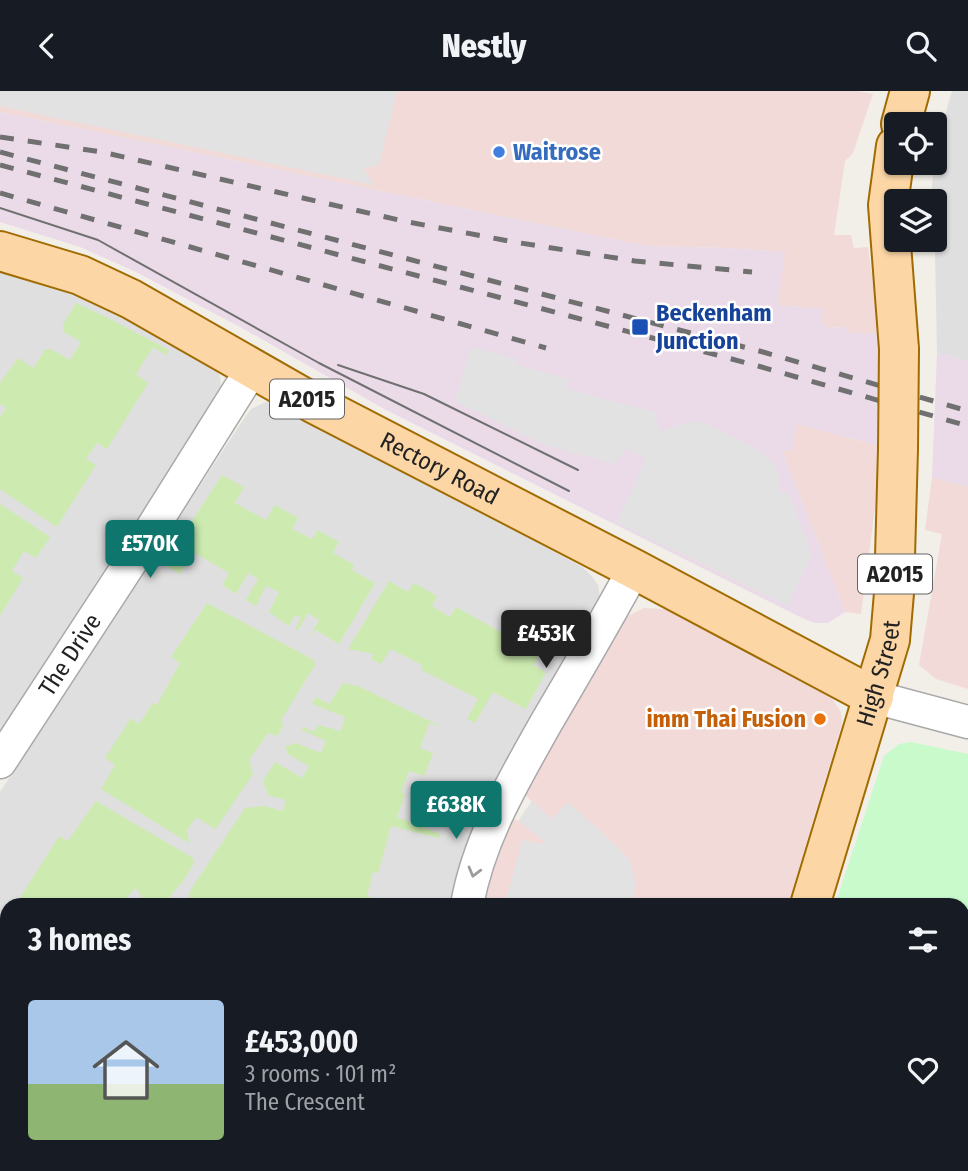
<!DOCTYPE html>
<html lang="en">
<head>
<meta charset="utf-8">
<style>
  :root { --surface:#171b24; --page:#20242c; --text:#f1f3f6; --muted:#9ea1a6; --accent:#0f766e }
  body { margin:0; font-family:"Fira Sans Condensed",sans-serif; background:var(--page); color:var(--text); height:100vh; display:flex; flex-direction:column; font-size:26px; white-space:nowrap }
  * { box-sizing:border-box; margin:0 }
  p { font-size:23px; color:var(--muted) }
  .icon { flex:none; width:38px; height:38px; fill:none; stroke:currentColor; stroke-width:2; stroke-linecap:round; stroke-linejoin:round }
  .map { position:relative; flex:1; overflow:hidden }
  .side { position:absolute; left:0px; top:807px; width:970px; height:275px; display:flex; flex-direction:column; background:var(--surface); border-radius:21px 21px 0 0; box-shadow:0 2px 5px #0004 }
  .side>* { flex:none }
  .buttons { position:absolute; left:884px; top:21px; display:grid; gap:14px }
  .buttons a { display:grid; place-items:center; width:63px; height:63px; border-radius:7px; background:var(--surface); box-shadow:0 2px 5px #0004; font-size:35px }
  .price { position:absolute; translate:-50% -60px; padding:0 16px; border-radius:7px; background:var(--accent); color:#fff; font-size:23px; line-height:46px; filter:drop-shadow(0 2px 4px #0008) }
  .price::after { content:''; position:absolute; left:50%; top:42px; width:21px; height:16px; margin-left:-10px; background:inherit; clip-path:polygon(0 0,100% 0,50% 100%) }
  .price.current { background:#222; color:#fff }
  ul { padding:0; list-style:none }
  li { display:flex; align-items:center; gap:21px; height:175px; padding:0 28px }
  li span { display:grid; place-items:center; flex:none; width:196px; height:140px; border-radius:7px; color:#555 }
  li>.icon { margin-inline-start:auto }
  span .icon { width:84px; height:84px; fill:#fffc; stroke-width:1 }
  li b { font-size:30px }
  h2 { display:flex; justify-content:space-between; align-items:center; height:84px; padding:0 28px; font-size:30px }
  header { display:flex; justify-content:space-between; align-items:center; height:91px; padding:0 28px; background:var(--surface); font-size:32px; font-weight:800 }
  .map>svg:first-child { display:block }
</style>
</head>
<body>
<header><svg class="icon" aria-label="back" viewBox="0 0 24 24"><path d="M15 5l-7 7 7 7"/></svg>Nestly<svg class="icon" aria-label="search" viewBox="0 0 24 24"><circle cx="10" cy="10" r="6"/><path d="M15 15l6 6"/></svg></header>
<div class="map">
<svg width="968" height="1080" viewBox="0 0 968 1080">
  <rect width="100%" height="100%" fill="#f2efe9"/>
  <g fill="#e0dfdf">
    <path d="M952 0H968V270L937 262 934 110H932V94L937 51Z"/>
    <path d="M0 176 96 208 216 277 220 286 221 296 219 306 0 644Z"/>
    <path d="M268 310 290 316 582 476 591 484 598 494 600 506 596 518 456 814H7V922L0 918V701L239 335 251 318Z"/>
    <path d="M0 954 7 958V1074H195L204 1080H0Z"/>
    <path d="M262 1075H408L407 1080H279Z"/>
  </g>
  <g fill="#f2dad9">
    <path d="M0 0H857L873 3 853 62 845 70 834 144H851L854 157 868 156 879 234 876 242H851L845 236 828 237 821 231 822 218 778 214 784 161 728 157 648 155 622 150 0 21Z"/>
    <path d="M796 333 880 355 875 417 861 523 845 521 782 359Z"/>
    <path d="M932 386 968 396V598L936 588 919 574 942 443 925 439Z"/>
    <path d="M644 517 664 518 675 522 824 603 833 609 841 621 842 633 788 814H483L509 725 518 730 532 711 523 701 618 534 626 526Z"/>
    <rect x="442" y="1074" width="323" height="6"/>
  </g>
  <g fill="#ebdbe8">
    <path d="M0 21 622 150 648 155 728 157 785 161 778 214 823 218 821 231 828 237 845 236 851 242H876L879 246 880 355 796 333 793 360 782 359 845 521 828 532H815L800 526 386 319 242 237 134 180 80 156 0 131Z"/>
    <path d="M937 262 968 270V396L932 386Z"/>
  </g>
  <g fill="#cdebb0">
    <path d="M76 212 110 228 169 259 166 264 153 256 136 283 148 292 107 358 97 352 86 368 96 374 57 436 0 398V326L6 317 0 313V292L18 267 33 277 45 259 51 258 70 269 81 251 63 240V234Z"/>
    <path d="M222 384 244 396 235 412 266 429 275 414 298 427 292 438 312 448 318 439 339 451 333 462 354 474 352 479 375 492 339 553 316 539 310 546 319 529 308 522 298 539 295 538 301 527 295 524 289 535 269 521 279 501 266 495 256 515 246 509 258 488 248 482 236 503 222 494 229 482 193 461 180 483 164 473Z"/>
    <path d="M0 413 50 446 36 467 24 460 12 480 23 487 0 525Z"/>
    <path d="M389 490 408 501 414 492 437 505 432 515 450 526 456 516 540 563 534 575 546 581 526 618 493 601 475 632 467 628 478 608 422 579V574L391 558 381 573 371 568 374 563 348 558Z"/>
    <path d="M207 512 314 569 315 574 281 629 283 635 277 645 268 642 249 669 253 683 217 736 215 738 196 726 187 739 189 752 101 698 115 674 105 667 131 627 139 633 153 612 157 614 180 572 171 566Z"/>
    <path d="M343 592 358 595 442 636 429 632 420 657 433 662 424 685 409 680 401 701 405 704 397 726 440 743 439 747 391 735 378 782 373 781 367 805 371 806 369 814H197L190 809V800L245 717 264 715 283 720 286 709 268 704 263 690 275 671 302 687 309 675 288 663 285 656 296 652 321 662 326 650 302 639 303 636 314 641 318 634 341 640 345 626 312 613 316 606 329 613Z"/>
    <path d="M96 710 193 767 194 772 183 790 167 809 161 806V814H137L142 806 136 797 127 806 124 814H32L20 807 59 745 68 750Z"/>
  </g>
  <path fill="#c8facc" d="M911 651 968 663V1080H810V1074H962V814H835L884 665 899 653Z"/>
  <g fill="#e2e2e2">
    <path d="M0 0H397L379 74 363 77 374 94 0 15Z"/>
    <path d="M471 256 517 268 516 274 569 288 567 298 654 321 660 341 690 330 705 332 762 361 775 375 780 389 779 403 788 401 812 464 788 515 616 431 646 368 626 357 616 373 544 354 455 310Z"/>
    <path d="M532 710 552 728 568 711 611 750 628 767 632 776 635 791 634 814H505L522 749 543 753V749L518 730Z"/>
    <path d="M456 1075 623 1074V1080H456Z"/>
  </g>
  <g fill="none" stroke-linecap="round" stroke-linejoin="round">
    <defs>
      <g id="minor">
        <path d="M874 606 968 631"/>
        <path id="s1" d="M0 671 134 466 252 278"/>
        <path d="M467 814C479 747 513 691 546 632 576 581 606 530 634 478"/>
        <path d="M0 936 7 940"/>
        <path d="M223 1074 233 1080"/>
        <path d="M420 1080 421 1074"/>
      </g>
      <g id="primary">
        <path d="M901 33 910 0"/>
        <path d="M896 55 888 114 899 258"/>
        <path id="s2" d="M0 160 80 184 131 208 313 312 634 478 874 606"/>
        <path id="s3" d="M810 814 890 549 894 502 898 358"/>
        <path d="M785 1074V1080"/>
      </g>
    </defs>
    <use href="#minor" stroke="#a9a9a9" stroke-width="35"/>
    <use href="#primary" stroke="#a06b00" stroke-width="42"/>
    <use href="#minor" stroke="#fff" stroke-width="32"/>
    <use href="#primary" stroke="#fcd6a4" stroke-width="38"/>
    <g stroke="#707070" stroke-width="2">
      <path d="M0 117 98 149 319 272 569 400"/>
      <path d="M338 274 424 303 578 379"/>
    </g>
    <g stroke="#707070" stroke-width="5" stroke-dasharray="14 14" stroke-linecap="butt">
      <path d="M0 46 102 61 403 130 514 151 635 170 752 181"/>
      <path d="M0 61 763 261 968 320"/>
      <path d="M0 74 758 275 968 335"/>
      <path d="M0 102 546 257"/>
    </g>
    <defs>
      <path id="primary-bridge" d="M898 358 899 258"/>
    </defs>
    <use href="#primary-bridge" stroke="#a06b00" stroke-width="42" stroke-linecap="butt"/>
    <use href="#primary-bridge" stroke="#fcd6a4" stroke-width="38"/>
  </g>
  <defs><path id="oneway-chevron" d="M-2-3.5L2.5 0L-2 3.5" fill="none" stroke-width="1.6" stroke-linecap="round" stroke-linejoin="round" transform="scale(1.75)"/></defs>
  <use stroke="#9c9c9c" href="#oneway-chevron" transform="translate(474 781) rotate(105)"/>
  <circle fill="#3f7fe0" stroke="#fff" stroke-width="2.5" cx="499" cy="61" r="7"/>
  <rect fill="#1a4fb4" stroke="#fff" stroke-width="2.5" x="631" y="227" width="18" height="18" rx="3.5"/>
  <circle fill="#e8710a" stroke="#fff" stroke-width="2.5" cx="820" cy="628" r="7"/>
  <g text-anchor="middle" dominant-baseline="central" stroke-width="5" stroke-linejoin="round" paint-order="stroke">
    <g fill="#fff" stroke="#646464" stroke-width="2">
      <rect x="270" y="288.5" width="74" height="39" rx="5"/>
      <rect x="858" y="463.5" width="74" height="39" rx="5"/>
    </g>
    <g font-size="23" font-weight="bold" fill="#222">
      <text x="307" y="308">A2015</text>
      <text x="895" y="483">A2015</text>
    </g>
    <g font-size="24" font-weight="bold" fill="#366cbe" stroke="#fff" text-anchor="start">
      <text x="513" y="61">Waitrose</text>
    </g>
    <g font-size="24" font-weight="bold" fill="#164399" stroke="#fff" text-anchor="start">
      <text x="656" y="222">Beckenham<tspan x="656" dy="28">Junction</tspan></text>
    </g>
    <g font-size="24" fill="#222" stroke="#fff">
      <text stroke="none"><textPath href="#s2" startOffset="492">Rectory Road</textPath></text>
      <text stroke="none"><textPath href="#s1" startOffset="128">The Drive</textPath></text>
      <text stroke="none"><textPath href="#s3" startOffset="242">High Street</textPath></text>
    </g>
    <g font-size="24" font-weight="bold" fill="#c56008" stroke="#fff" text-anchor="end">
      <text x="806" y="628">imm Thai Fusion</text>
    </g>
  </g>
</svg>
<div class="buttons">
<a><svg class="icon" aria-label="locate" viewBox="0 0 24 24"><circle cx="12" cy="12" r="6"/><path d="M12 2v4M12 18v4M2 12h4M18 12h4"/></svg></a>
<a><svg class="icon" aria-label="layers" viewBox="0 0 24 24"><path d="M12 4l9 5-9 5-9-5zM3 14l9 5 9-5"/></svg></a>
</div>
<b class="price" style="left:150px;top:489px">£570K</b>
<b class="price current" style="left:546px;top:579px">£453K</b>
<b class="price" style="left:456px;top:750px">£638K</b>
<section class="side">
<h2>3 homes<svg class="icon" aria-label="filters" viewBox="0 0 24 24"><path d="M4 7h16M4 17h16"/><circle cx="9" cy="7" r="2"/><circle cx="15" cy="17" r="2"/></svg></h2>
<ul>
<li><span style="background:linear-gradient(#a9c7e8 60%,#8fb573 0)"><svg class="icon" aria-label="home" viewBox="0 0 24 24"><path d="M3 11l9-7 9 7M6 9v11h12V9"/></svg></span><div><b>£453,000</b><p>3 rooms · 101 m²</p><p>The Crescent</p></div><svg class="icon" aria-label="heart" viewBox="0 0 24 24"><path d="M12 20l-8-8c-3-5 5-10 8-4 3-6 11-1 8 4z"/></svg></li>
</ul>
</section>
</div>
</body>
</html>
